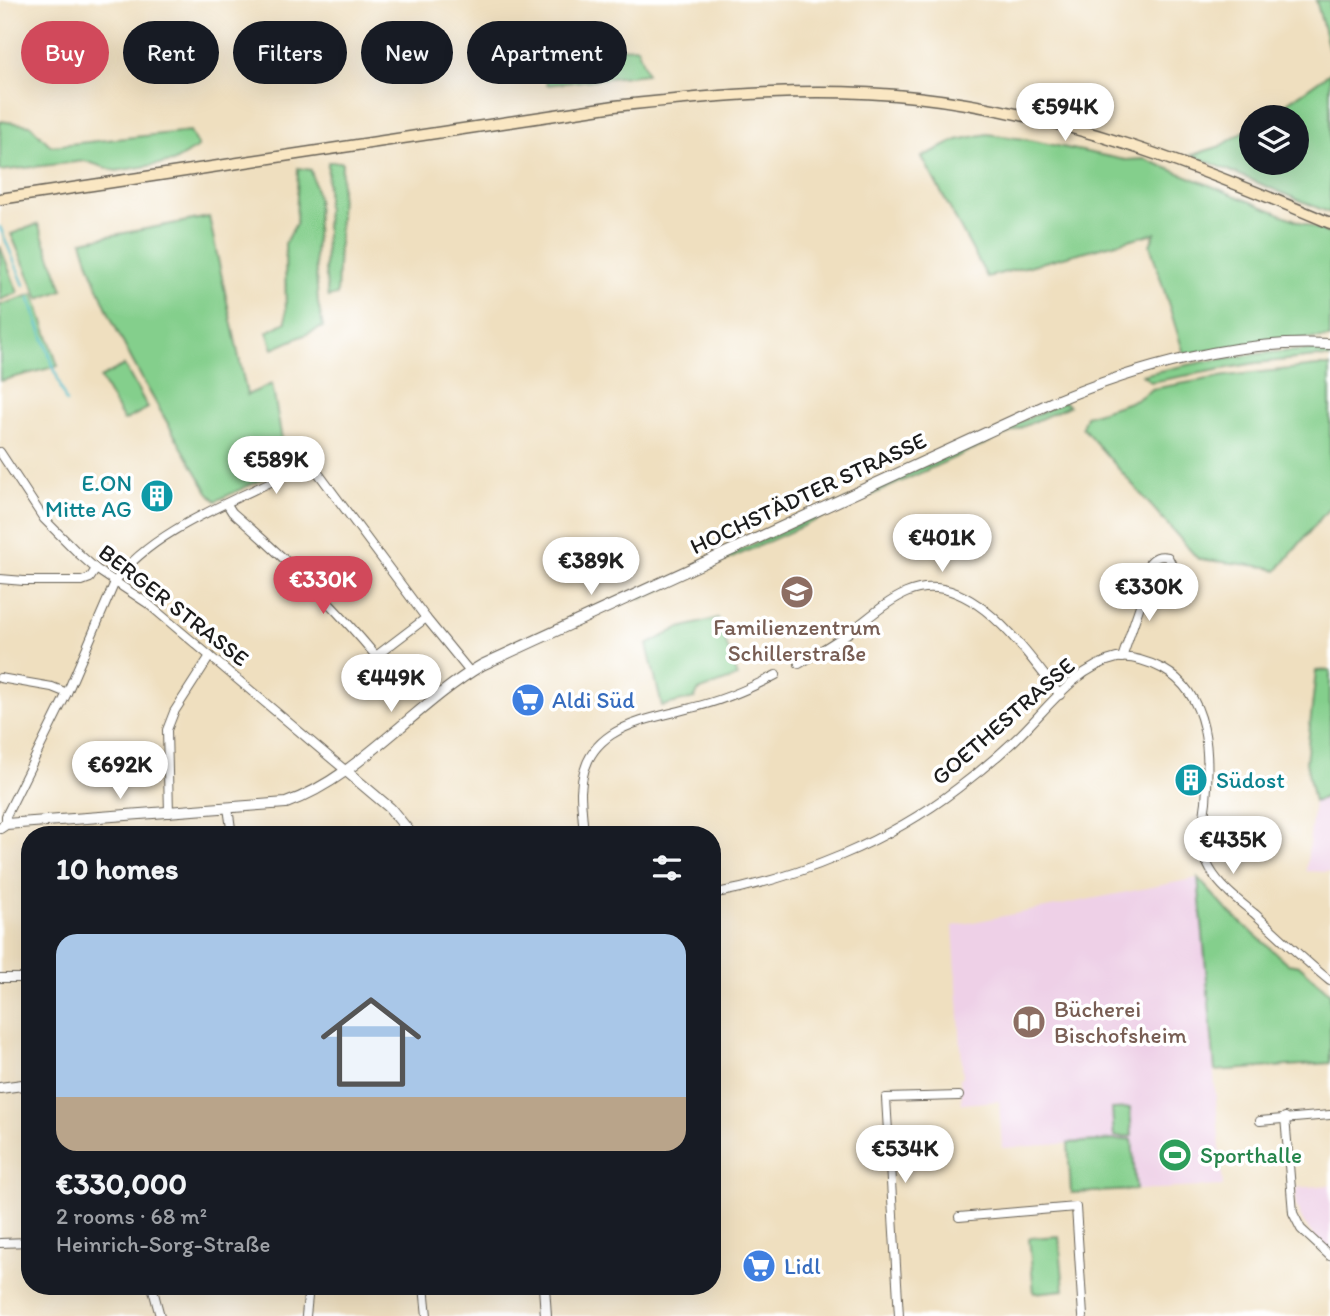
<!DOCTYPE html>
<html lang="en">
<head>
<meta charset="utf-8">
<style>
  :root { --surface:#171b24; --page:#20242c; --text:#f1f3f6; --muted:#9ea1a6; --accent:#d1495b }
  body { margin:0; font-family:Itim,sans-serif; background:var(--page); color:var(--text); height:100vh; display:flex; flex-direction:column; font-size:26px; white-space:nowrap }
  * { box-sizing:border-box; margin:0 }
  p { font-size:23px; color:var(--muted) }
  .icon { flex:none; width:38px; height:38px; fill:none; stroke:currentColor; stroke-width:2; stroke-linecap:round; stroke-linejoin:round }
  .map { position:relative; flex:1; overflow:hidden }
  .drawer { position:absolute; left:21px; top:826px; width:700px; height:469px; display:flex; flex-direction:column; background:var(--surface); border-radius:28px; box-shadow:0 7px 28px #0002 }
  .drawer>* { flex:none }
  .banner { position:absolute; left:21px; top:21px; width:700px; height:63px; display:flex; gap:14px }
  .fabs { position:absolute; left:1239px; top:105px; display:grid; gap:14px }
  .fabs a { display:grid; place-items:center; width:70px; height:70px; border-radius:50%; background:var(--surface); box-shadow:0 7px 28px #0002; font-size:35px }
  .price { position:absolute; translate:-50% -60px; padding:0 16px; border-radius:24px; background:#fff; color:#222; font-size:23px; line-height:46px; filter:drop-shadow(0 2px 4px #0008) }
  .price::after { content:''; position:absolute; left:50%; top:42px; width:21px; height:16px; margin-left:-10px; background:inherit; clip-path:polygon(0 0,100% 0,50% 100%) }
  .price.selected { background:var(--accent); color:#fff }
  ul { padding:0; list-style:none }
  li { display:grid; align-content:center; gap:14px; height:371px; padding:0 35px }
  li span { display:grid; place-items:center; height:217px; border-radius:21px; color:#555 }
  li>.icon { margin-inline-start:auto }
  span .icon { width:126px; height:126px; fill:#fffc; stroke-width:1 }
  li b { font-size:30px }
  h2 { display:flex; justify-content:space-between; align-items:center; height:84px; padding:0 35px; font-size:30px }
  .pill { padding:0 24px; border-radius:32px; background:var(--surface); box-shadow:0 7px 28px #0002; font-size:24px; line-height:63px }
  .pill.selected { background:var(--accent); color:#fff }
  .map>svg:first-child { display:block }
</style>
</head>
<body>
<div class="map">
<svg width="1330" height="1316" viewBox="0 0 1330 1316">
  <rect width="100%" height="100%" fill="#fff"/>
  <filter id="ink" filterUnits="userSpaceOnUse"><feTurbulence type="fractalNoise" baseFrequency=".0143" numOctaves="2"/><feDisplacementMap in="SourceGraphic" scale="14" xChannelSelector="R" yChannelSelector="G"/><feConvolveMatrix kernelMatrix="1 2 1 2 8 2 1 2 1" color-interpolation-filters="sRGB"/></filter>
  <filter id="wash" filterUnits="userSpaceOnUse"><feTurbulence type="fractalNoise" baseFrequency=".00686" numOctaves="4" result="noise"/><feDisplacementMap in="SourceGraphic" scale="28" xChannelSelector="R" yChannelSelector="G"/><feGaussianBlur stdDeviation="1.57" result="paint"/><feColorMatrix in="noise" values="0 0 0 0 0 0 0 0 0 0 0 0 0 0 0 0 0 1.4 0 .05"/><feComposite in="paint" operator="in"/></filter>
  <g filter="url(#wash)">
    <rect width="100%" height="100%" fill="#efdfbf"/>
    <g fill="#eed0e7">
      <path d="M1330 795V872L1306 871 1314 802Z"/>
      <path d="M1198 878 1223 1186 1136 1190 1132 1139 1002 1148 999 1101 962 1104 960 1078 963 1077 953 926Z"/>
      <path d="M1330 1185V1250L1314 1236 1303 1222 1296 1206V1188Z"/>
    </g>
    <g fill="#84cf8c" stroke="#507654" stroke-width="2">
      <path d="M1316 0H1330V53Z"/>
      <path d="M637 47 647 74 547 85 543 53Z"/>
      <path d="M1330 73V213L1192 155 1221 146 1251 127V163H1297V117H1267Z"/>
      <path d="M0 121 30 125 51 146 190 131 198 147 173 162 116 171 85 161 0 171Z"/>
      <path d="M987 134 1024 139 1125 160 1145 159 1330 234V338L1294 339 1184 354 1150 245 1155 233 987 277 922 157 957 140Z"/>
      <path d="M328 162H342L337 295 328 297 325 269Z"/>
      <path d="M298 168 311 170 318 200 315 258 318 303 323 327 273 349 267 332 286 322 285 243 296 224Z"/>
      <path d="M209 217 247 395 272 384 287 467 216 501 208 492C162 412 108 331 82 241Z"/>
      <path d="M38 224 63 290 39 299 11 234Z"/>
      <path d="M0 246 18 293 0 300Z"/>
      <path d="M34 294 58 366 0 381V305Z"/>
      <path d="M1316 350 1330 351V358L1317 357 1256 363 1151 382 1142 375C1200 361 1257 351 1316 350Z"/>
      <path d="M124 365 148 408 124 421 100 378Z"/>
      <path d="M1317 366H1330V507L1277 571 1267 567 1198 559 1082 427 1086 416 1136 400 1152 389 1226 376Z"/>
      <path d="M1064 402 1069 406 641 599 639 596Z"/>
      <path d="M718 618 737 677 698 691 695 698 662 706 647 645 677 629Z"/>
      <path d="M1330 670V795L1314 802 1306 762 1316 671Z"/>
      <path d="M1198 878 1227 910 1288 964 1300 966 1330 993V1063L1215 1071Z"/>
      <path d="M1130 1108 1132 1136 1114 1137 1112 1109Z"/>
      <path d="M1132 1139 1136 1190 1071 1193 1068 1143Z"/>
      <path d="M1059 1236 1064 1290 1034 1293 1029 1238Z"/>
    </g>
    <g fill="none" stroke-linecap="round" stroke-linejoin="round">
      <g stroke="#49b8c3" stroke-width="2.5">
        <path d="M0 227 24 285"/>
        <path d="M29 297 66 402"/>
      </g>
    </g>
  </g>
  <g filter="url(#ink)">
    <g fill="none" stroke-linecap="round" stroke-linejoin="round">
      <defs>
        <g id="minor">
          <path d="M0 452 44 519 79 554 96 569 147 603 345 770"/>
          <path d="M227 504 232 512C284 557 332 603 376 656L426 618"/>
          <path d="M0 579 24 581H82L90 578 96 569"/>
          <path d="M1122 658 1149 579 1148 565C1154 557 1159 555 1168 557L1171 563 1168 574 1149 579"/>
          <path d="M799 664C814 655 829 646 844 636 865 622 883 603 906 593 969 565 1027 654 1060 695"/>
          <path d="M0 678 52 687 67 693"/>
          <path d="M228 808 232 835"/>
          <path d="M169 813 167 730 174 712 210 656"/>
          <path d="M6 824V816L67 693 115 582C153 526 252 495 310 462L426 618 470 672"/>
          <path d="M584 835C583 820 581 806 581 792 583 727 642 721 691 708 721 701 749 689 776 675"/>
          <path d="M712 894C799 878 888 842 958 788 978 773 997 757 1015 740 1045 712 1075 667 1117 658 1132 656 1149 662 1163 669 1210 695 1210 755 1206 802 1203 824 1198 849 1210 869 1220 887 1239 901 1255 914 1280 937 1304 960 1330 981"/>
          <path d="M0 978H30"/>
          <path d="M1285 1117 1293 1213 1301 1229 1330 1256"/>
          <path d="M1260 1121 1330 1115"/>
          <path d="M959 1217 1076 1207 1083 1316"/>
          <path d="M0 1243 30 1242"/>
          <path d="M152 1286 160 1316"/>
          <path d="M424 1286 427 1316"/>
          <path d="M306 1316 309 1286"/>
          <path d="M899 1316 886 1098 959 1096"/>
        </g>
        <g id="tertiary">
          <path d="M345 770 390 808 412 835"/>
          <path d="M0 828 6 824 286 803C358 778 415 704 482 665L1053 402C1137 367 1237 339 1330 344"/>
          <path d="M0 1088 30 1084"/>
          <path d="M544 1286 546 1316"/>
        </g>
        <path id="secondary" d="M0 199 615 106C715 95 815 86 916 97 1061 113 1197 166 1330 223"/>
      </defs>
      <use href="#minor" stroke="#666055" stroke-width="10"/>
      <use href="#tertiary" stroke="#666055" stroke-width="12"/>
      <use href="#secondary" stroke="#666055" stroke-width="13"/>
      <use href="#minor" stroke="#fff" stroke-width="8"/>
      <use href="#tertiary" stroke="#fff" stroke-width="10"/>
      <use href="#secondary" stroke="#fae7c3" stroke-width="10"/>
    </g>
  </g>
  <defs>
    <symbol id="building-disc" viewBox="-11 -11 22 22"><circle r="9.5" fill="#0f9aa8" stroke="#fff"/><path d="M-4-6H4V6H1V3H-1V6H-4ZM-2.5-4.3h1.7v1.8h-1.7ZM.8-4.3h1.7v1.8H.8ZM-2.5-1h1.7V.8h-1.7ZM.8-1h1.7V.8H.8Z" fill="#fff"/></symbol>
    <symbol id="school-disc" viewBox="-11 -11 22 22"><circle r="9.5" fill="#8d6e63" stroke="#fff"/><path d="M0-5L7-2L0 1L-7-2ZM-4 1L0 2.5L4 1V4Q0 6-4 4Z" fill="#fff"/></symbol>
    <symbol id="supermarket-disc" viewBox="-11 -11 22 22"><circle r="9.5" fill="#3f7fe0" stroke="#fff"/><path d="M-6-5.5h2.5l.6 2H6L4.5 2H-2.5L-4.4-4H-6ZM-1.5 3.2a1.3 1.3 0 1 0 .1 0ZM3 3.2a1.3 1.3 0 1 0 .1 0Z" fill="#fff"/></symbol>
    <symbol id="library-disc" viewBox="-11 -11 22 22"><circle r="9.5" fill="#8d6e63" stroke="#fff"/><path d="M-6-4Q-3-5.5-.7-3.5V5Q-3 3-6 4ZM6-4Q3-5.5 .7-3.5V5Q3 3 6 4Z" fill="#fff"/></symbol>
    <symbol id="stadium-disc" viewBox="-11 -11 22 22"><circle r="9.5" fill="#2e9e5b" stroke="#fff"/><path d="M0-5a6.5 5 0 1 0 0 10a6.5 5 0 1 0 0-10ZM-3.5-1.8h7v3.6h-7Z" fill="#fff"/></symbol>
  </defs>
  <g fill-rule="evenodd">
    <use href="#building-disc" x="138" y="477" width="38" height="38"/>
    <use href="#school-disc" x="778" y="573" width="38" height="38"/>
    <use href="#supermarket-disc" x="509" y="681" width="38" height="38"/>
    <use href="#building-disc" x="1172" y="761" width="38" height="38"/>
    <use href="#library-disc" x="1010" y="1003" width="38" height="38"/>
    <use href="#stadium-disc" x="1156" y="1136" width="38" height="38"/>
    <use href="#supermarket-disc" x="740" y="1247" width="38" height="38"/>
  </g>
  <g text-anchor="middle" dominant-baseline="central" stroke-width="7" stroke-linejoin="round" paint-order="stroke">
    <g font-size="23" fill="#0d838f" stroke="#fff" text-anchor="end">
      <text x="132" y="483">E.ON<tspan x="132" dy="26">Mitte AG</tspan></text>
      <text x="1216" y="780" text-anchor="start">Südost</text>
    </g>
    <g font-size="23" fill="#1c1c1c" stroke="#fff">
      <text transform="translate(808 493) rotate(-25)">HOCHSTÄDTER STRASSE</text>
      <text transform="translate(174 605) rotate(38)">BERGER STRASSE</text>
      <text transform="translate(1003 721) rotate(-41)">GOETHESTRASSE</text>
    </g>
    <g font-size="23" fill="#785e54" stroke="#fff">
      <text x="797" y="627">Familienzentrum<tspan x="797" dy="26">Schillerstraße</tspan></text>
      <text x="1054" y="1009" text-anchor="start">Bücherei<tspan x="1054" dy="26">Bischofsheim</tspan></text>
    </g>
    <g font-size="23" fill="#366cbe" stroke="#fff" text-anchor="start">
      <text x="552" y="700">Aldi Süd</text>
      <text x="784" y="1266">Lidl</text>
    </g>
    <g font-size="23" fill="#27864d" stroke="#fff" text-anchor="start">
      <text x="1200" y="1155">Sporthalle</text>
    </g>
  </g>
</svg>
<div class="fabs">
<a><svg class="icon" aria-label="layers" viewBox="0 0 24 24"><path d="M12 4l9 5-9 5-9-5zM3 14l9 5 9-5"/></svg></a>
</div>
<b class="price" style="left:1065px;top:143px">€594K</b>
<b class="price" style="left:276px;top:496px">€589K</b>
<b class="price" style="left:942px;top:574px">€401K</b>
<b class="price" style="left:591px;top:597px">€389K</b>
<b class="price selected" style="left:323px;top:616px">€330K</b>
<b class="price" style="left:1149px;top:623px">€330K</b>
<b class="price" style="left:391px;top:714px">€449K</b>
<b class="price" style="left:120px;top:801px">€692K</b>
<b class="price" style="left:1233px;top:876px">€435K</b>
<b class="price" style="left:905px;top:1185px">€534K</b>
<div class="banner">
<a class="pill selected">Buy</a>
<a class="pill">Rent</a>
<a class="pill">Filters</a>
<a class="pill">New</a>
<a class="pill">Apartment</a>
</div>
<section class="drawer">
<h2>10 homes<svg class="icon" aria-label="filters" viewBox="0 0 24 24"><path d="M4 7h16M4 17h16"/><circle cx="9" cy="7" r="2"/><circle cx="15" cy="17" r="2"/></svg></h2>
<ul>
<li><span style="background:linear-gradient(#a9c7e8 75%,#b9a48a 0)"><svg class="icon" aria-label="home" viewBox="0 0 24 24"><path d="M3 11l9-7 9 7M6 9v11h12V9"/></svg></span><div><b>€330,000</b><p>2 rooms · 68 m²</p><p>Heinrich-Sorg-Straße</p></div></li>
</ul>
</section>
</div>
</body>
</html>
